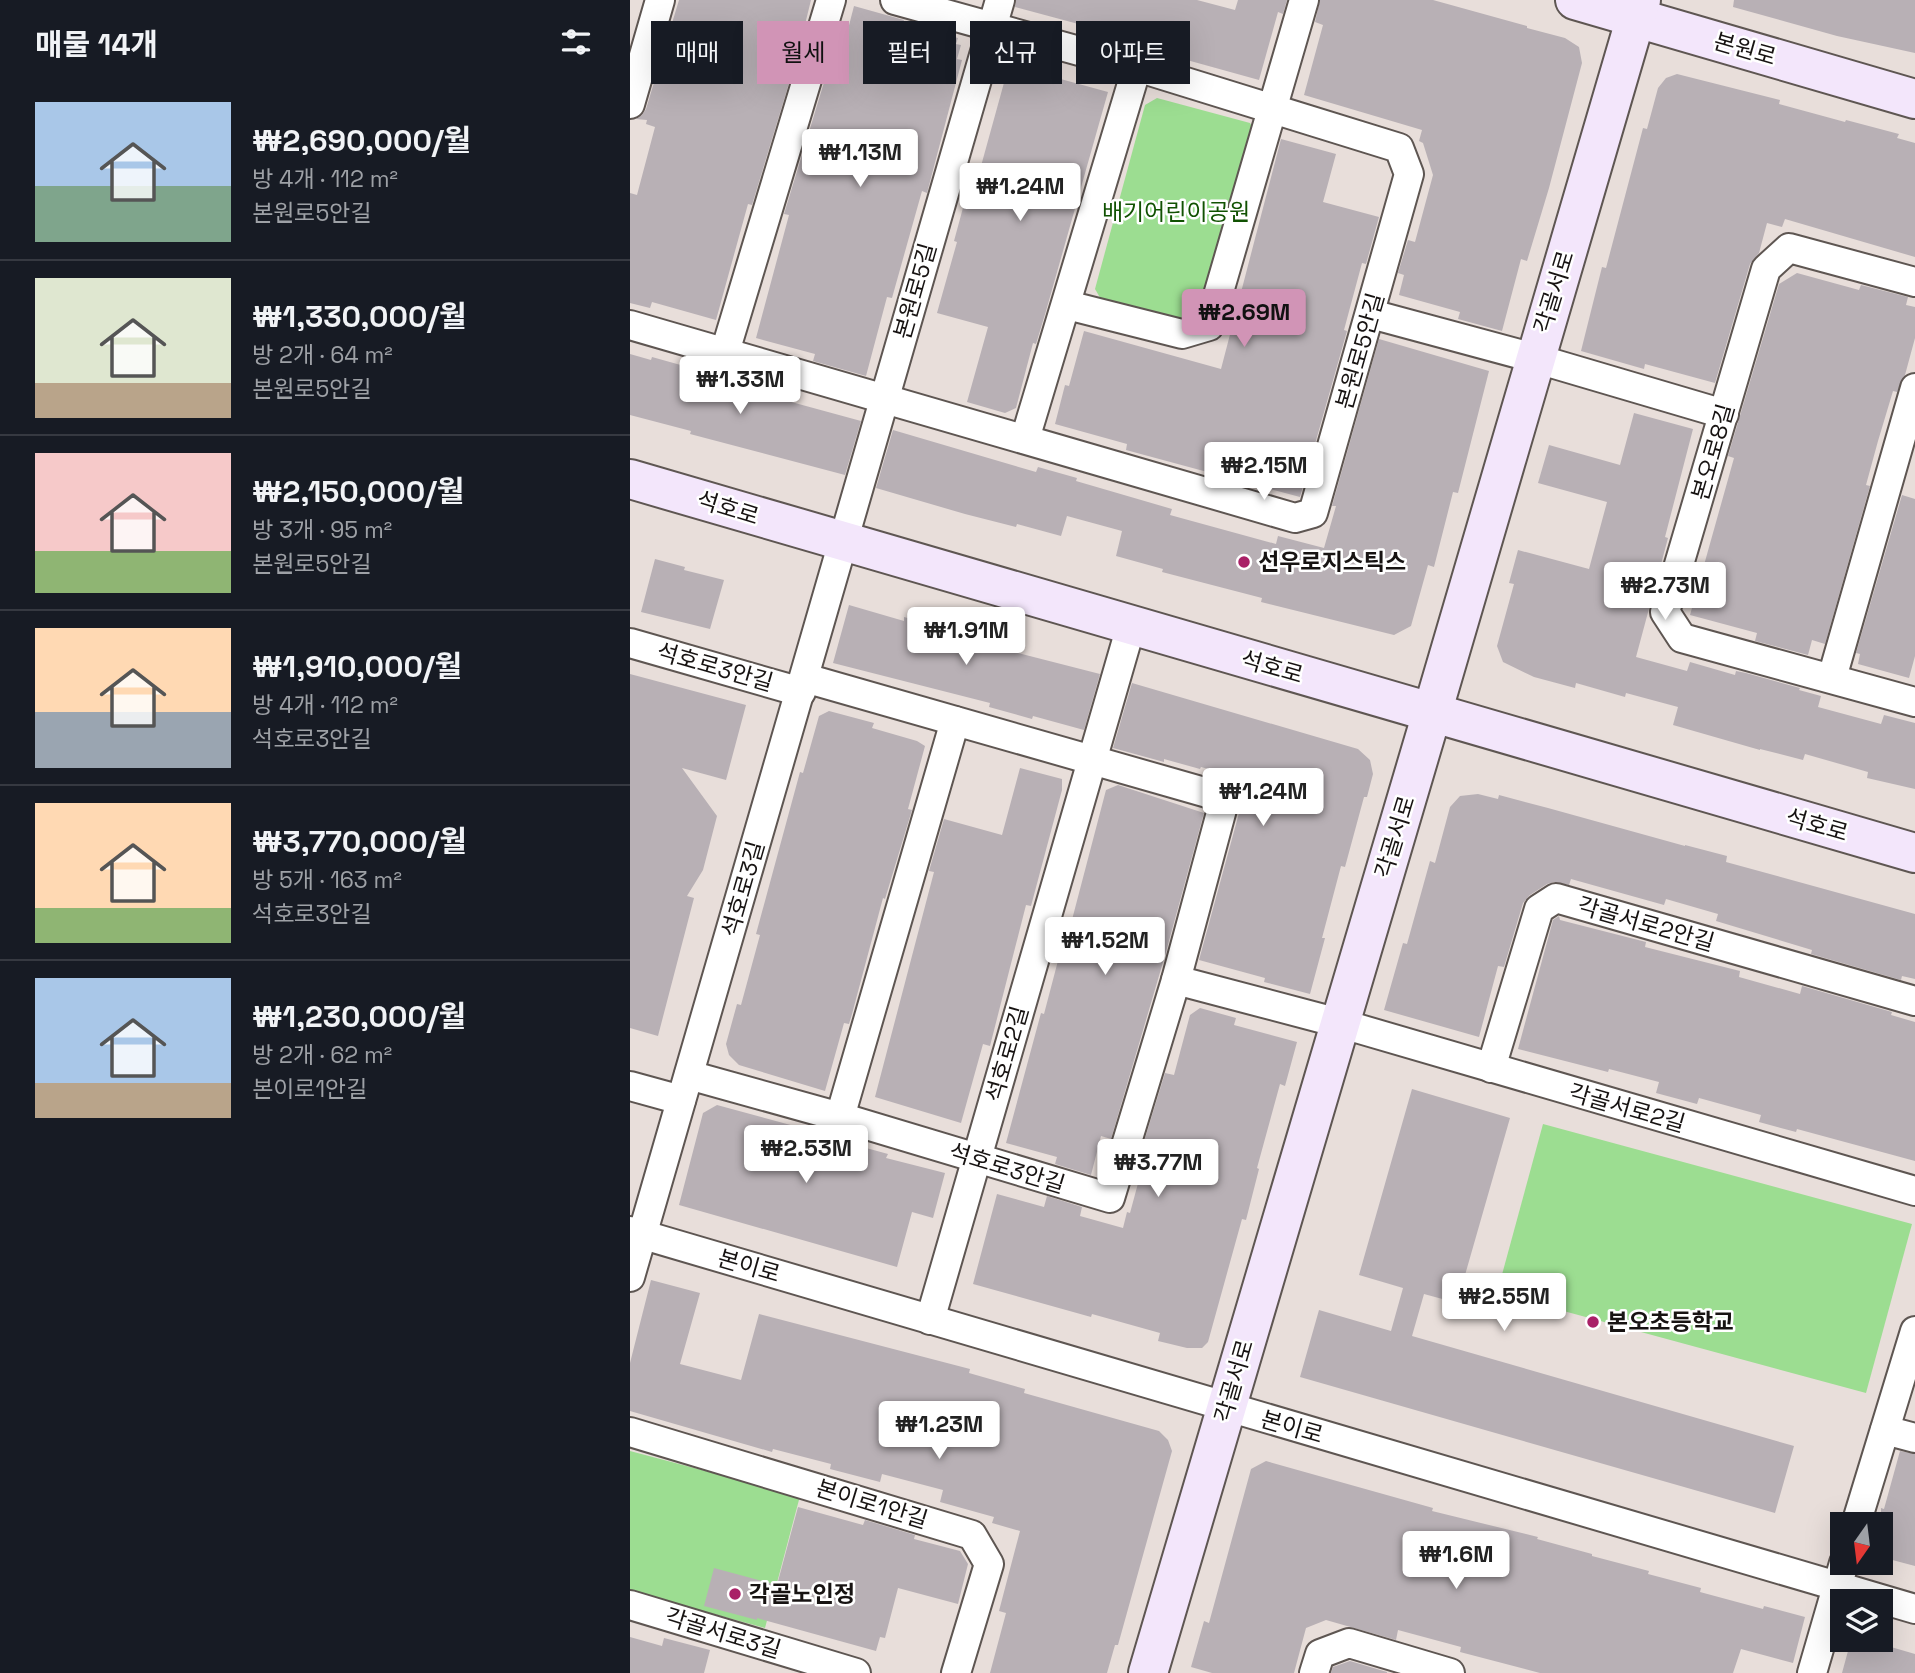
<!DOCTYPE html>
<html lang="ko">
<head>
<meta charset="utf-8">
<style>
  :root { --surface:#171b24; --page:#20242c; --text:#f1f3f6; --muted:#9ea1a6; --line:#363941; --accent:#d194b6 }
  body { margin:0; font-family:"Space Grotesk","Noto Sans KR",sans-serif; background:var(--page); color:var(--text); height:100vh; display:flex; flex-direction:column; font-size:26px; white-space:nowrap }
  * { box-sizing:border-box; margin:0 }
  p { font-size:23px; color:var(--muted) }
  .icon { flex:none; width:38px; height:38px; fill:none; stroke:currentColor; stroke-width:2; stroke-linecap:round; stroke-linejoin:round }
  .map { position:relative; flex:1; overflow:hidden }
  .drawer { display:flex; flex-direction:column; background:var(--surface); width:630px }
  .drawer>* { flex:none }
  .hud { position:absolute; left:21px; top:21px; width:665px; height:63px; display:flex; gap:14px }
  .needle { width:46px; rotate:194deg }
  .buttons { position:absolute; left:1200px; top:1512px; display:grid; gap:14px }
  .buttons a { display:grid; place-items:center; width:63px; height:63px; border-radius:0px; background:var(--surface); box-shadow:0 7px 28px #0002; font-size:35px }
  .price { position:absolute; translate:-50% -60px; padding:0 16px; border-radius:7px; background:#fff; color:#222; font-size:23px; line-height:46px; filter:drop-shadow(0 2px 4px #0008) }
  .price::after { content:''; position:absolute; left:50%; top:42px; width:21px; height:16px; margin-left:-10px; background:inherit; clip-path:polygon(0 0,100% 0,50% 100%) }
  .price.current { background:var(--accent); color:#111 }
  ul { padding:0; list-style:none }
  li { display:flex; align-items:center; gap:21px; height:175px; padding:0 35px }
  li+li { border-top:2px solid var(--line) }
  li span { display:grid; place-items:center; flex:none; width:196px; height:140px; border-radius:0px; color:#555 }
  li>.icon { margin-inline-start:auto }
  span .icon { width:84px; height:84px; fill:#fffc; stroke-width:1 }
  li b { font-size:30px }
  h2 { display:flex; justify-content:space-between; align-items:center; height:84px; padding:0 35px; font-size:30px }
  .chip { padding:0 24px; border-radius:0px; background:var(--surface); box-shadow:0 7px 28px #0002; font-size:24px; line-height:63px }
  .chip.current { background:var(--accent); color:#111 }
  main { display:flex; flex:1; min-height:0 }
  .map>svg:first-child { display:block }
</style>
</head>
<body>
<main>
<section class="drawer">
<h2>매물 14개<svg class="icon" aria-label="filters" viewBox="0 0 24 24"><path d="M4 7h16M4 17h16"/><circle cx="9" cy="7" r="2"/><circle cx="15" cy="17" r="2"/></svg></h2>
<ul>
<li><span style="background:linear-gradient(#a9c7e8 60%,#7fa58c 0)"><svg class="icon" aria-label="home" viewBox="0 0 24 24"><path d="M3 11l9-7 9 7M6 9v11h12V9"/></svg></span><div><b>₩2,690,000/월</b><p>방 4개 · 112 m²</p><p>본원로5안길</p></div></li>
<li><span style="background:linear-gradient(#dfe7d0 75%,#b9a48a 0)"><svg class="icon" aria-label="home" viewBox="0 0 24 24"><path d="M3 11l9-7 9 7M6 9v11h12V9"/></svg></span><div><b>₩1,330,000/월</b><p>방 2개 · 64 m²</p><p>본원로5안길</p></div></li>
<li><span style="background:linear-gradient(#f6c9c9 70%,#8fb573 0)"><svg class="icon" aria-label="home" viewBox="0 0 24 24"><path d="M3 11l9-7 9 7M6 9v11h12V9"/></svg></span><div><b>₩2,150,000/월</b><p>방 3개 · 95 m²</p><p>본원로5안길</p></div></li>
<li><span style="background:linear-gradient(#ffd9b3 60%,#9aa5b1 0)"><svg class="icon" aria-label="home" viewBox="0 0 24 24"><path d="M3 11l9-7 9 7M6 9v11h12V9"/></svg></span><div><b>₩1,910,000/월</b><p>방 4개 · 112 m²</p><p>석호로3안길</p></div></li>
<li><span style="background:linear-gradient(#ffd9b3 75%,#8fb573 0)"><svg class="icon" aria-label="home" viewBox="0 0 24 24"><path d="M3 11l9-7 9 7M6 9v11h12V9"/></svg></span><div><b>₩3,770,000/월</b><p>방 5개 · 163 m²</p><p>석호로3안길</p></div></li>
<li><span style="background:linear-gradient(#a9c7e8 75%,#b9a48a 0)"><svg class="icon" aria-label="home" viewBox="0 0 24 24"><path d="M3 11l9-7 9 7M6 9v11h12V9"/></svg></span><div><b>₩1,230,000/월</b><p>방 2개 · 62 m²</p><p>본이로1안길</p></div></li>
</ul>
</section>
<div class="map">
<svg width="1285" height="1673" viewBox="0 0 1285 1673">
  <rect width="100%" height="100%" fill="#e8deda"/>
  <g fill="#9cdd91">
    <path d="M527 98 620 123 627 135 565 327 472 301 465 289 515 105Z"/>
    <path d="M913 1124 1282 1224 1236 1393 867 1293Z"/>
    <path d="M0 1451 170 1496 135 1628 0 1591Z"/>
  </g>
  <g fill="#b8b0b5">
    <path d="M49 0H181L167 57 122 205 118 204 86 320 22 302 20 308 0 303V193L7 195 25 127 16 124 17 120 6 119 12 115 16 109Z"/>
    <path d="M386 0H567L605 10 608 0H657L653 14 648 12 629 80 492 42 493 36 385 7Z"/>
    <path d="M690 0H803L897 26V28L935 38 949 47 952 63 919 188 897 261 891 259 872 331 828 319 830 312 769 295 774 275 768 273 778 240 785 242 803 175 793 143 789 141 792 130 674 95 693 25 685 22Z"/>
    <path d="M1104 0H1285V53L1207 36 1103 7Z"/>
    <path d="M224 6 274 20 273 23 328 38 326 44 331 45 327 59 332 60 297 193 292 191 262 298 257 297 236 376 183 361 185 354 126 338 159 215 154 214 199 66 208 68Z"/>
    <path d="M380 61 428 74 427 78 478 92 416 311 406 344 403 343 386 408 375 413 337 402 358 327 307 313 327 242 324 241 337 193 343 195Z"/>
    <path d="M1047 74 1150 100 1149 104 1215 122 1216 120 1269 134 1267 138 1285 143V257L1155 219 1152 227 1137 223 1129 253 1120 264 1085 383 1015 364 1014 369 951 351 972 267 976 268 1013 128 1017 129 1028 88 1036 78Z"/>
    <path d="M651 139 706 154 693 202 749 217 736 264 732 263 714 330 717 331 670 497 496 450 497 444 425 424 435 385 439 386 454 331 591 369Z"/>
    <path d="M1167 273 1229 290 1231 285 1278 297 1276 305 1285 307V338L1275 375 1267 392 1263 391 1248 441 1236 485 1240 486 1195 644 1182 640 1178 655 1125 641 1127 633 1060 615 1104 458 1098 456 1149 284Z"/>
    <path d="M749 339 859 371 828 493 823 492 804 567 798 565 781 626 764 635 631 602 632 598 532 572 533 569 486 556 492 531 437 516 431 536 387 524 386 527 335 514 246 488 263 430 406 472 408 467 447 478 446 481 542 509 540 515 646 544 648 536 694 548 706 506H702Z"/>
    <path d="M0 354 21 360 22 357 72 371 70 377 231 421 215 475 60 434 61 431 0 415Z"/>
    <path d="M1004 413 1063 429 1035 537 1038 538 1006 657 1057 671 1060 662 1105 675 1106 671 1116 673 1170 688 1169 690 1191 696 1188 707 1251 724 1254 715 1285 723V789L1237 778 1238 772 1175 754 1173 760 1130 749V750L1043 725 1048 707 996 693 995 697 946 683 945 688 904 677 873 662 867 646 884 584 879 583 888 550 959 569 977 502 908 483 919 445 990 465Z"/>
    <path d="M1272 495 1285 499V656L1279 678 1228 664 1230 654 1226 653Z"/>
    <path d="M25 559 55 567 54 570 94 580 80 629 11 612Z"/>
    <path d="M219 605 274 621V617L316 628 369 644 368 648 470 674 454 730 403 716 402 719 359 707 360 703 203 663Z"/>
    <path d="M0 674 116 705 96 780 52 768 87 816 73 870 57 896 64 898 28 1036 0 1028Z"/>
    <path d="M502 683 728 749 740 760 743 774 737 797H734L715 867 711 866 692 938H695L680 994 634 982 635 978 569 960 618 780 571 767 570 769 534 759V762L483 748Z"/>
    <path d="M199 711 244 723 242 728 287 741 295 746 278 809 282 810 255 899 253 898 222 1014 219 1024 214 1023 195 1091 109 1065 99 1055 96 1044 107 1004 111 1005 130 935 126 934 170 772 173 773 189 716Z"/>
    <path d="M390 768 432 779V790L401 906 396 905 360 1046 353 1044 331 1123 245 1097 304 872 299 871 314 819 372 835Z"/>
    <path d="M488 785 574 813 536 952 481 1139 471 1136 461 1175 425 1164 427 1157 376 1143 411 1013 414 1014 435 934 438 935 476 790Z"/>
    <path d="M848 794 868 799 869 795 918 808 1055 846V845L1097 856 1096 862 1285 914V979L1272 976 1271 980 1181 954 1182 950 1086 921 1088 914 1036 899 1034 905 941 879 939 885 924 882 917 884 900 895 893 903 874 967 868 966 849 1037 754 1010 773 943 777 944 800 861 805 863 820 807 830 796Z"/>
    <path d="M929 916 930 920 1016 942 1015 947 1110 971 1109 977 1170 994 1172 986 1262 1012 1261 1015 1285 1022V1161L1167 1129 1166 1132 1129 1122 1131 1115 1069 1098 1067 1104 1026 1093 1029 1082 979 1069 978 1072 888 1049 923 920Z"/>
    <path d="M570 1008 606 1018 604 1025 667 1042 655 1086 650 1084 627 1168 629 1169 616 1220 612 1219 578 1342 572 1348H557L528 1341 530 1333 462 1314 461 1317 343 1284 367 1194 414 1207 417 1196 452 1207 450 1216 493 1228 497 1212 500 1213 517 1150 512 1148 535 1073 544 1075 560 1015Z"/>
    <path d="M782 1089 880 1118 827 1303 794 1294 782 1336 1164 1446 1145 1513 670 1377 689 1310 761 1331 773 1288 729 1275Z"/>
    <path d="M87 1105 190 1133 189 1135 258 1154 256 1158 315 1173 303 1218 282 1212 267 1267 49 1205 73 1113Z"/>
    <path d="M21 1280 70 1293 50 1364 111 1380 129 1314 340 1369 339 1373 395 1389 394 1393 529 1431 538 1440 542 1451 488 1645H485L477 1673H360L376 1613 369 1611 390 1531 362 1523 364 1517 310 1502 313 1490 252 1474 250 1482 200 1469 201 1464 143 1449 142 1452 0 1411V1363Z"/>
    <path d="M1270 1451 1285 1454V1566L1251 1557V1508L1254 1509Z"/>
    <path d="M636 1461 803 1508 802 1511 908 1537 907 1539 962 1554V1556L1019 1571 1018 1574 1071 1588 1070 1592 1133 1609 1134 1606 1175 1617 1163 1663 1111 1649 1103 1673H910L830 1652 831 1647 768 1630 766 1640 696 1620 676 1628 664 1673H582L561 1667 574 1621 579 1623 621 1469Z"/>
    <path d="M168 1507 233 1525 235 1520 285 1535 284 1539 330 1551 338 1564 328 1604 268 1588 255 1638 250 1637 246 1651 127 1618V1620L74 1606 84 1568 147 1585Z"/>
    <path d="M0 1637 32 1646 34 1638 80 1650 74 1673H0Z"/>
    <path d="M1221 1640H1263L1261 1647 1285 1654V1673H1212Z"/>
    <path d="M720 1661 757 1672V1673H701L703 1667Z"/>
  </g>
  <g fill="none" stroke-linecap="round" stroke-linejoin="round">
    <defs>
      <g id="street">
        <path d="M0 104 30 0"/>
        <path d="M1285 282 1159 248 1136 269 1035 612 1052 638 1285 702"/>
        <path d="M437 305 552 334 579 326 674 0"/>
        <path d="M741 314 904 358 1094 414"/>
        <path d="M0 325 665 518 683 513 779 174 769 148 507 67 265 0"/>
        <path d="M95 352 201 0"/>
        <path d="M395 439 507 67"/>
        <path d="M0 643 171 692"/>
        <path d="M1202 678 1285 388"/>
        <path d="M546 980 709 1023 1285 1191"/>
        <path d="M861 1068 909 909 926 898 1285 1001"/>
        <path d="M59 1075 210 1117 480 1198 546 980 595 798 175 678"/>
        <path d="M0 1086 51 1100"/>
        <path d="M210 1117 325 721"/>
        <path d="M0 1231 1285 1609"/>
        <path d="M0 1277 370 0"/>
        <path d="M300 1320 501 626"/>
        <path d="M1255 1430 1285 1438"/>
        <path d="M0 1432 342 1535 359 1564 326 1673"/>
        <path d="M1226 1524 1285 1331"/>
        <path d="M0 1605 226 1673"/>
        <path d="M684 1673 690 1654 719 1643 820 1673"/>
        <path d="M1182 1673 1214 1563"/>
      </g>
      <g id="secondary">
        <path d="M945 0 1285 99"/>
        <path d="M0 479 1285 853"/>
        <path d="M518 1673 802 713 1011 0"/>
      </g>
    </defs>
    <use href="#street" stroke="#5e5652" stroke-width="32"/>
    <use href="#secondary" stroke="#5e5652" stroke-width="42"/>
    <use href="#street" stroke="#fff" stroke-width="28"/>
    <use href="#secondary" stroke="#f3e6fb" stroke-width="38"/>
  </g>
  <g fill="#a92067" stroke="#fff" stroke-width="2.5">
    <circle cx="614" cy="562" r="7"/>
    <circle cx="963" cy="1322" r="7"/>
    <circle cx="105" cy="1594" r="7"/>
  </g>
  <g text-anchor="middle" dominant-baseline="central" stroke-width="5" stroke-linejoin="round" paint-order="stroke">
    <g font-size="23" fill="#171312" stroke="#fff">
      <text transform="translate(1115 49) rotate(16)">본원로</text>
      <text transform="translate(285 291) rotate(-74)">본원로5길</text>
      <text transform="translate(924 292) rotate(-73)">각골서로</text>
      <text transform="translate(730 351) rotate(-74)">본원로5안길</text>
      <text transform="translate(1083 452) rotate(-74)">본오로8길</text>
      <text transform="translate(98 508) rotate(17)">석호로</text>
      <text transform="translate(85 667) rotate(16)">석호로3안길</text>
      <text transform="translate(642 667) rotate(16)">석호로</text>
      <text transform="translate(1187 825) rotate(16)">석호로</text>
      <text transform="translate(765 837) rotate(-73)">각골서로</text>
      <text transform="translate(113 889) rotate(-74)">석호로3길</text>
      <text transform="translate(1016 924) rotate(16)">각골서로2안길</text>
      <text transform="translate(377 1054) rotate(-74)">석호로2길</text>
      <text transform="translate(997 1108) rotate(16)">각골서로2길</text>
      <text transform="translate(377 1168) rotate(17)">석호로3안길</text>
      <text transform="translate(119 1266) rotate(16)">본이로</text>
      <text transform="translate(604 1381) rotate(-74)">각골서로</text>
      <text transform="translate(662 1427) rotate(16)">본이로</text>
      <text transform="translate(242 1504) rotate(17)">본이로1안길</text>
      <text transform="translate(93 1633) rotate(17)">각골서로3길</text>
    </g>
    <g font-size="23" fill="#115202" stroke="#fff">
      <text x="546" y="212">배기어린이공원</text>
    </g>
    <g font-size="23" font-weight="bold" fill="#171312" stroke="#fff" text-anchor="start">
      <text x="628" y="562">선우로지스틱스</text>
      <text x="977" y="1322">본오초등학교</text>
      <text x="119" y="1594">각골노인정</text>
    </g>
  </g>
</svg>
<div class="buttons">
<a><svg class="needle" viewBox="-14 -14 28 28"><path d="M0-13l5 13h-10z" fill="#e53935"/><path d="M0 13l5-13h-10z" fill="#9ea1a6"/></svg></a>
<a><svg class="icon" aria-label="layers" viewBox="0 0 24 24"><path d="M12 4l9 5-9 5-9-5zM3 14l9 5 9-5"/></svg></a>
</div>
<b class="price" style="left:230px;top:189px">₩1.13M</b>
<b class="price" style="left:390px;top:223px">₩1.24M</b>
<b class="price current" style="left:614px;top:349px">₩2.69M</b>
<b class="price" style="left:110px;top:416px">₩1.33M</b>
<b class="price" style="left:634px;top:502px">₩2.15M</b>
<b class="price" style="left:1035px;top:622px">₩2.73M</b>
<b class="price" style="left:336px;top:667px">₩1.91M</b>
<b class="price" style="left:633px;top:828px">₩1.24M</b>
<b class="price" style="left:475px;top:977px">₩1.52M</b>
<b class="price" style="left:176px;top:1185px">₩2.53M</b>
<b class="price" style="left:528px;top:1199px">₩3.77M</b>
<b class="price" style="left:874px;top:1333px">₩2.55M</b>
<b class="price" style="left:309px;top:1461px">₩1.23M</b>
<b class="price" style="left:826px;top:1591px">₩1.6M</b>
<div class="hud">
<a class="chip">매매</a>
<a class="chip current">월세</a>
<a class="chip">필터</a>
<a class="chip">신규</a>
<a class="chip">아파트</a>
</div>
</div>
</main>
</body>
</html>
